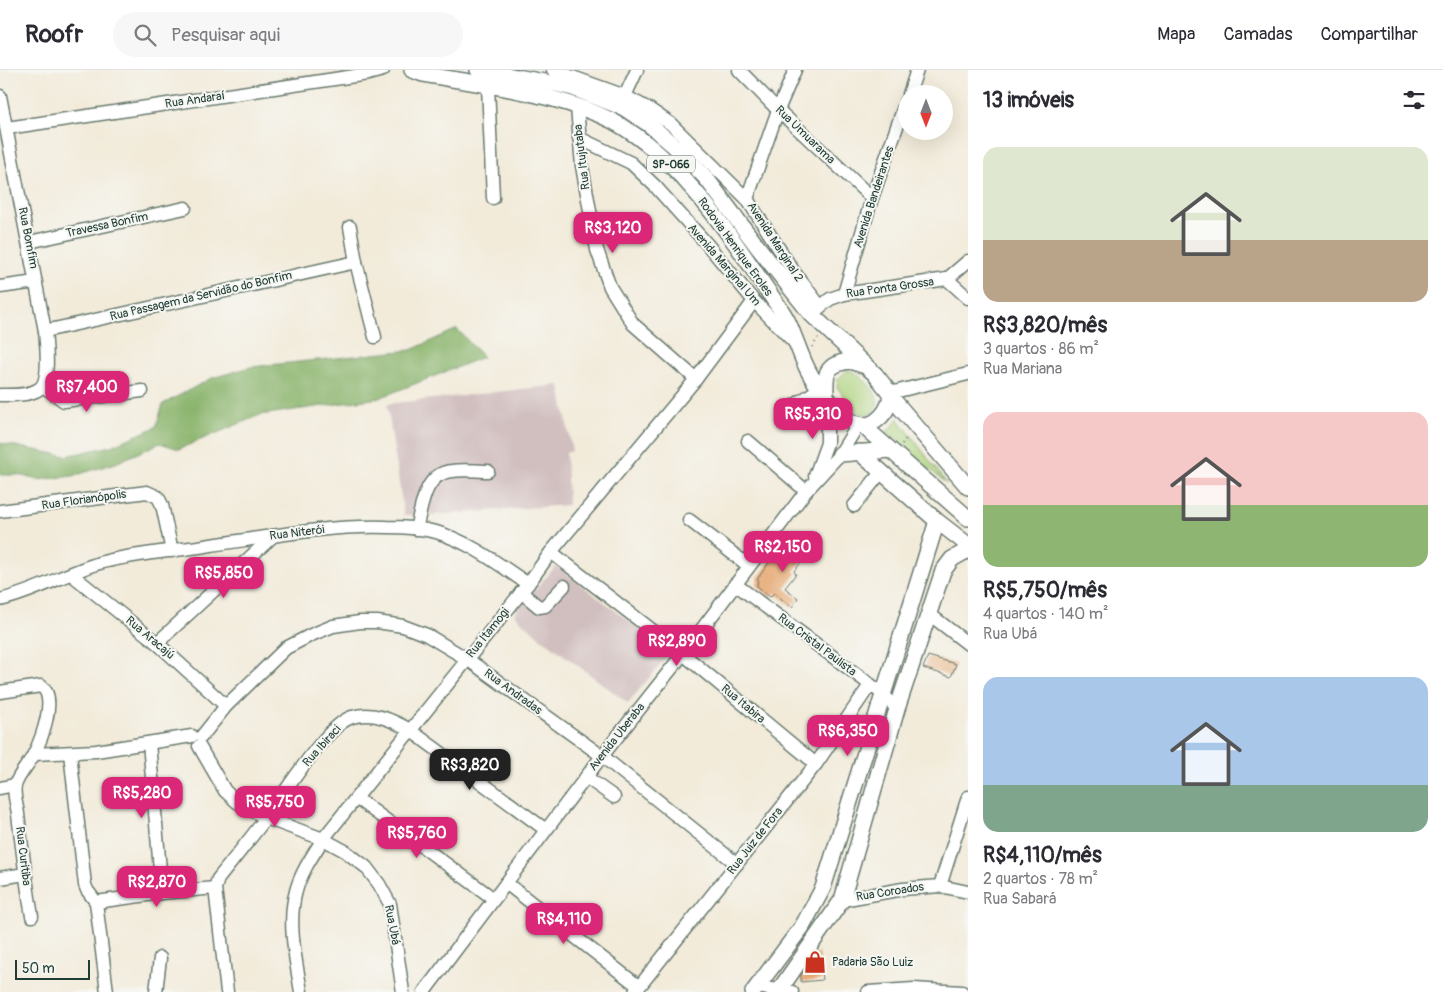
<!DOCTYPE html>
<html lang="pt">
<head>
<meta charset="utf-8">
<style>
  :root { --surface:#fff; --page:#f7f7f7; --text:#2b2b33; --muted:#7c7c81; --line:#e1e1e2; --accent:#db2777 }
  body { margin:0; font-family:Pangolin,sans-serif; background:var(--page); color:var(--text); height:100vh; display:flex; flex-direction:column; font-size:19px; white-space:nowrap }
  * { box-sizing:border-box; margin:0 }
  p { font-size:16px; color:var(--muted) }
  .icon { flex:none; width:28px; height:28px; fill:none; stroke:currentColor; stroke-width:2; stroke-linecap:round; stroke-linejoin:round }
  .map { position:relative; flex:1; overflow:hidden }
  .sheet { display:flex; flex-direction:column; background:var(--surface); width:475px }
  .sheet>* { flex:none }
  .needle { width:32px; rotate:180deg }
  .controls { position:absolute; left:898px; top:15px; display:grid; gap:10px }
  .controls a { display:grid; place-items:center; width:55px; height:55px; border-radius:50%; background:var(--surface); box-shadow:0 5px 20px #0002; font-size:25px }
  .scale { position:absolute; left:15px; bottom:12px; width:75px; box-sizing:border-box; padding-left:5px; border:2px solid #1f3d34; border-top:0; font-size:14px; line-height:18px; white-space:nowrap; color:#1f3d34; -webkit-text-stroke:4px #f6f6f2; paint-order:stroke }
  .price { position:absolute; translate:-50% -42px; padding:0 11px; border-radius:10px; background:var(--accent); color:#fff; font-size:16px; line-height:32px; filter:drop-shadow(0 1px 2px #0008) }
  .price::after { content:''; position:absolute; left:50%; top:30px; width:15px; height:11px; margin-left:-8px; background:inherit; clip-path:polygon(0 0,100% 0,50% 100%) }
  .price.selected { background:#222; color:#fff }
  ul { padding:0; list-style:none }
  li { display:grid; align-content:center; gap:10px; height:265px; padding:0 15px }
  li span { display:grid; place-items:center; height:155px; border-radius:15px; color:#555 }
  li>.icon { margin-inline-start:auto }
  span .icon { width:90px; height:90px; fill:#fffc; stroke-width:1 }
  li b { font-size:21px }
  h2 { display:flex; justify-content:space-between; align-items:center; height:60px; padding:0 15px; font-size:21px }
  header { display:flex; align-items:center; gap:30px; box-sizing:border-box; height:70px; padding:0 25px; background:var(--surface); border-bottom:1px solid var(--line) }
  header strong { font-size:24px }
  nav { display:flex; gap:28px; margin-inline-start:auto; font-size:18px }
  .search { width:350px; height:45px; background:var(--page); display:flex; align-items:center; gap:12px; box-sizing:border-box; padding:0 18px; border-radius:28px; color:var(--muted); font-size:19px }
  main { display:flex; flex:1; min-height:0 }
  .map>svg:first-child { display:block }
</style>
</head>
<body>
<header>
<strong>Roofr</strong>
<div class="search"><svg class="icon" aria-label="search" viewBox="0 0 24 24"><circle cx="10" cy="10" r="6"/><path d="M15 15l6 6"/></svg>Pesquisar aqui</div>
<nav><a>Mapa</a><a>Camadas</a><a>Compartilhar</a></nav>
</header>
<main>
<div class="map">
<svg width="968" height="922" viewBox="0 0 968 922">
  <rect width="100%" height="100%" fill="#f6f6f2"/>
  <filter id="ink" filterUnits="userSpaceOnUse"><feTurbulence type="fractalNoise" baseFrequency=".02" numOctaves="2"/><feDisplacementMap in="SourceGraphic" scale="10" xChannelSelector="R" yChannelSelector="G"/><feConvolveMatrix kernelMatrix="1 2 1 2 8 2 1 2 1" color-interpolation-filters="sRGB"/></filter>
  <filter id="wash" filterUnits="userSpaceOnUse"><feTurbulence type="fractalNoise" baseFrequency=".0096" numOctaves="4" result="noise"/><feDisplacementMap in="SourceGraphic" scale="20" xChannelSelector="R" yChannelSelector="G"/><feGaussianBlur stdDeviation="1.12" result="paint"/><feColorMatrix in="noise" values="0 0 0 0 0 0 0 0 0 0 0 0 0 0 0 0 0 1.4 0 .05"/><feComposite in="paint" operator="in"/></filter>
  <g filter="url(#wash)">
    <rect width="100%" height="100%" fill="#f2ebda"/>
    <g fill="#d1bfbf">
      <path d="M560 315 572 381 566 383 568 435 433 445H404L387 334Z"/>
      <path d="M556 496 671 582 628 633 537 565 514 544Z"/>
    </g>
    <g fill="#add27c" stroke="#668858">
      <path d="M847 300C859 302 880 322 877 335 876 338 874 340 873 343L865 345 858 342 847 331 837 317 838 309Z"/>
      <path d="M898 348 947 414 886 362 892 357Z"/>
    </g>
    <path fill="#8ab46c" stroke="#547850" d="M457 259 483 287 379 328 260 345 179 379 160 373 116 393 73 406 38 410 19 405H0V373L66 386 111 376 156 357 163 334 212 308 251 297 411 280Z"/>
    <g id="blocks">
      <g fill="#e6a771">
        <path d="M801 467 813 479 794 501 796 504 785 518 798 528 792 537 774 523 770 527 757 516 758 508 776 483 784 491Z"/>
        <path d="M928 586 956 594 951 607 923 598Z"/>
        <path d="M819 881 822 910 801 912V905Z"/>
      </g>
    </g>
  </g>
  <g filter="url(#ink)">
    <use href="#blocks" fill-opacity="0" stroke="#697a6e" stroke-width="1"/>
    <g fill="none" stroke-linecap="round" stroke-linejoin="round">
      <defs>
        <g id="minor">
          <path d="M553 0 625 26 649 39 671 54 747 129 794 202 820 236"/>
          <path d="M739 0 778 40 872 128"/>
          <path d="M488 16 493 128"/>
          <path d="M909 24 917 0"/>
          <path d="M0 26 45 261C46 274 51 311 39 319 29 326 12 325 0 325"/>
          <path d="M625 26 637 0"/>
          <path d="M577 37 582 96 597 180 610 217 633 254 696 309"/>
          <path d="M7 58 368 4 383 0"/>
          <path d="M579 68 631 93 655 116 707 174 754 231 796 274"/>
          <path d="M747 129 778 40 795 0"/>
          <path d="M350 157 356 192 375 267"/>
          <path d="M29 172 185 138"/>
          <path d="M947 209 968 228"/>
          <path d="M0 217 36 212"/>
          <path d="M844 224 872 128 906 31"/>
          <path d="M814 242 830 229 844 224 947 209 968 191"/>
          <path d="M45 261 356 192"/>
          <path d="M43 316 64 331 142 321"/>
          <path d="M890 323 968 304"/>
          <path d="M789 339 819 319"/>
          <path d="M748 371 806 421"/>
          <path d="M815 406 827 373V328"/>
          <path d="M854 436 882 401"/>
          <path d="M0 441 147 422 158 427 162 435 172 481"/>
          <path d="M689 450 749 496"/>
          <path d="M416 459C422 437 424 403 452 401 464 399 476 401 488 401"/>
          <path d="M551 482 683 584 816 694"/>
          <path d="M71 504 157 573 226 636"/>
          <path d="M735 514 883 624 897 639"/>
          <path d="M521 522 539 537 545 536 564 516"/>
          <path d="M0 530C36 522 67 502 103 492 138 483 175 481 211 475 269 467 328 455 387 457 403 457 421 458 436 462 470 472 498 494 528 514"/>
          <path d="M928 543 968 574"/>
          <path d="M157 573 273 466"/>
          <path d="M0 622 41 616C58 627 41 670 34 684 29 694 20 703 16 713 12 721 17 735 18 744 22 778 26 812 32 846"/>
          <path d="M202 666 226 636 286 578 311 565 333 556 360 552H377L403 556 427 565 467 589 602 686 737 794"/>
          <path d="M149 673 162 823"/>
          <path d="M199 676 225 721 237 732 266 748 323 769 345 781 366 797 379 814 390 834 403 922"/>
          <path d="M70 683 85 815 87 820 96 832"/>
          <path d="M34 684 96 681 192 666"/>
          <path d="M586 707 614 727"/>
          <path d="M0 718 14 715"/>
          <path d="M356 728 494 829"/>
          <path d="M0 808 25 804"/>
          <path d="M506 813 638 916"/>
          <path d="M940 816 968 727"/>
          <path d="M842 830 903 819 940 816 968 822"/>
          <path d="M96 832 162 823 215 818"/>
          <path d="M96 832 107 922"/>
          <path d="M757 917 792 922"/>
          <path d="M156 922 160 888"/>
          <path d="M227 922 215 818 218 809C234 789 250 769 266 748 284 725 326 655 352 647 374 641 392 650 410 660L546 760"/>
          <path d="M301 922C296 890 287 853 296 821 301 802 313 785 323 769L528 514 551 482 696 309 754 231"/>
          <path d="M424 922 602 686 683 584 806 421 840 384 858 355"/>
          <path d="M635 922 816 694 870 615"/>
          <path d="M868 922 914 919 962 922"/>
        </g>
        <g id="major">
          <path d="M412 0 423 4C482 15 545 21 600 45 673 76 731 166 774 230 779 237 785 245 788 252 801 281 804 302 826 326"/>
          <path d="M478 0 556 14 573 18 624 38 650 55 681 82 706 108 757 176 811 244 866 296"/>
          <path d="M850 291 866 296 875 304 890 323C893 338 874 360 858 354 846 351 832 336 826 326 825 304 825 294 850 291Z"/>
          <path d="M891 327 968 417"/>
          <path d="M862 355 968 448"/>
          <path d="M859 382 937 451 968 475"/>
          <path d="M840 384 890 380"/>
          <path d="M753 922 802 857 823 818 937 451"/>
          <path d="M778 922 842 830 897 639 943 501 952 489 968 480"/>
        </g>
      </defs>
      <use href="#minor" stroke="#697a6e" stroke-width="15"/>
      <use href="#major" stroke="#697a6e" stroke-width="18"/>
      <g stroke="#697a6e" stroke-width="2" stroke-dasharray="1 4" stroke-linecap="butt">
        <path d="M812 277 818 268"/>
        <path d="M902 374 908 366"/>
      </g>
      <use href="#minor" stroke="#fff" stroke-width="12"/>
      <use href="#major" stroke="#fff" stroke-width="15"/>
    </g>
  </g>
  <defs>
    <symbol id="shop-bare" viewBox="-9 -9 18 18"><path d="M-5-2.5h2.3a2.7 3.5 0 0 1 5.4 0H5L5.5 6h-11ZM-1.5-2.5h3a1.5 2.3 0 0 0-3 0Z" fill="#c8321e" stroke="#f6f6f2" stroke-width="2.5" paint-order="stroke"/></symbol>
  </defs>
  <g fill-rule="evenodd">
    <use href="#shop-bare" x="799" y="876" width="32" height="32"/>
  </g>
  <g text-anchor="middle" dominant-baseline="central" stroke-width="4" stroke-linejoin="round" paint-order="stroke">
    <rect fill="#f6f6f2" stroke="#60746d" stroke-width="1" x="647" y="85.5" width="48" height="17" rx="4"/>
    <g font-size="11" font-weight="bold" fill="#1f3d34">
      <text x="671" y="94">SP-066</text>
    </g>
    <g font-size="12" fill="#1f3d34" stroke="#f6f6f2">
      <text transform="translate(195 30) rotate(-8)">Rua Andaraí</text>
      <text transform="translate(805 65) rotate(44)">Rua Umuarama</text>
      <text transform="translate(582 87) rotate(-97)">Rua Itujutaba</text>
      <text transform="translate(874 127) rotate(-72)">Avenida Bandeirantes</text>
      <text transform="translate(107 155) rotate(-12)">Travessa Bonfim</text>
      <text transform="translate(28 168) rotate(79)">Rua Bomfim</text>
      <text transform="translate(775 172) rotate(57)">Avenida Marginal 2</text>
      <text transform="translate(735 177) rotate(54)">Rodovia Henrique Eroles</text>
      <text transform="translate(724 195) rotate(49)">Avenida Marginal Um</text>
      <text transform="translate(890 218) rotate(-8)">Rua Ponta Grossa</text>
      <text transform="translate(201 226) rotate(-13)">Rua Passagem da Servidão do Bonfim</text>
      <text transform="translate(84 430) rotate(-8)">Rua Florianópolis</text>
      <text transform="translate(297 463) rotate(-7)">Rua Niterói</text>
      <text transform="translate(488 563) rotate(-51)">Rua Itamogi</text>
      <text transform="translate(150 568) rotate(40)">Rua Aracajú</text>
      <text transform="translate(817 575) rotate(37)">Rua Cristal Paulista</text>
      <text transform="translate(513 622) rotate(36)">Rua Andradas</text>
      <text transform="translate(743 634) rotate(40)">Rua Itabira</text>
      <text transform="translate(617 667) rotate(-52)">Avenida Uberaba</text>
      <text transform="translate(322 676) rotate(-48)">Rua Ibiraci</text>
      <text transform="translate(755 771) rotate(-52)">Rua Juiz de Fora</text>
      <text transform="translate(23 786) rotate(83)">Rua Curitiba</text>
      <text transform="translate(890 822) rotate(-9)">Rua Coroados</text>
      <text transform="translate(392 855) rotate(79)">Rua Ubá</text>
    </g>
    <g font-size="12" fill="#1f3d34" stroke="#f6f6f2" text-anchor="start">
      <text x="832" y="892">Padaria São Luiz</text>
    </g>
  </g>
</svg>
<div class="controls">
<a><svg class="needle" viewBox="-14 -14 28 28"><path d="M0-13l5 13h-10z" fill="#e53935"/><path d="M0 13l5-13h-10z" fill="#7c7c81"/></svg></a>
</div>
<div class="scale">50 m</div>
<b class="price" style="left:613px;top:184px">R$3,120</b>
<b class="price" style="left:87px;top:343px">R$7,400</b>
<b class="price" style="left:813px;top:370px">R$5,310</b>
<b class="price" style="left:783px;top:503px">R$2,150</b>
<b class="price" style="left:224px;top:529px">R$5,850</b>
<b class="price" style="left:677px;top:597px">R$2,890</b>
<b class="price" style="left:848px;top:687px">R$6,350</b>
<b class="price selected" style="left:470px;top:721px">R$3,820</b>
<b class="price" style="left:142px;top:749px">R$5,280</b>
<b class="price" style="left:275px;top:758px">R$5,750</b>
<b class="price" style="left:417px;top:789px">R$5,760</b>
<b class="price" style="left:157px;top:838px">R$2,870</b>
<b class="price" style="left:564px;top:875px">R$4,110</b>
</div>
<section class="sheet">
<h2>13 imóveis<svg class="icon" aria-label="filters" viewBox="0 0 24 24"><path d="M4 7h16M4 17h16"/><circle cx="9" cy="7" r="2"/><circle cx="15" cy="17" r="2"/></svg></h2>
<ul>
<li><span style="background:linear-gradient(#dfe7d0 60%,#b9a48a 0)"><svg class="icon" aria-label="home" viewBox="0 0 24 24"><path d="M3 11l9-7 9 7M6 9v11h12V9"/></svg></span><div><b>R$3,820/mês</b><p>3 quartos · 86 m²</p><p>Rua Mariana</p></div></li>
<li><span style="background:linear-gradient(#f6c9c9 60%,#8fb573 0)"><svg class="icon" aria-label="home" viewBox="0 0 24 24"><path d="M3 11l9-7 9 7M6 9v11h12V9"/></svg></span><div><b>R$5,750/mês</b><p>4 quartos · 140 m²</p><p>Rua Ubá</p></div></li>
<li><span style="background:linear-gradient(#a9c7e8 70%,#7fa58c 0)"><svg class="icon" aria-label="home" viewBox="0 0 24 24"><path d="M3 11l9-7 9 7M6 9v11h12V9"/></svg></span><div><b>R$4,110/mês</b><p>2 quartos · 78 m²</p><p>Rua Sabará</p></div></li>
</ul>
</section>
</main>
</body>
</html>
